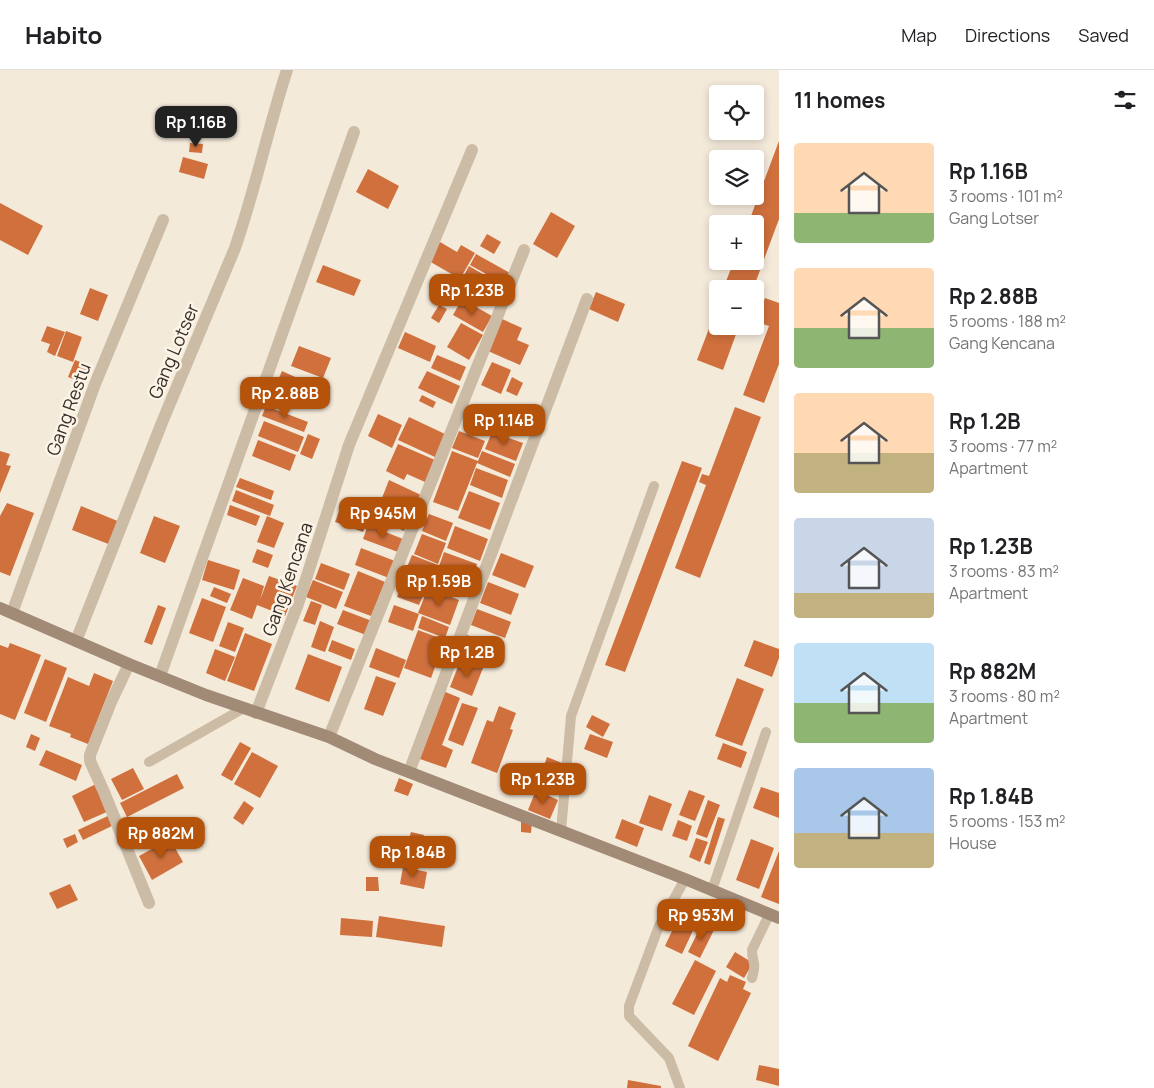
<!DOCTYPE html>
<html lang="en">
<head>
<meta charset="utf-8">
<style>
  :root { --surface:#fff; --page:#f6f6f6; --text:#202124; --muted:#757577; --line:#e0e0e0; --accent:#b45309 }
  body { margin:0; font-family:Manrope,sans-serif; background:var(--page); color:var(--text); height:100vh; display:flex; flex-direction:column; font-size:19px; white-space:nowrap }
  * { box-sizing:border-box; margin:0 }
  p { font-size:16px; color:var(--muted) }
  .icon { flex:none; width:28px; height:28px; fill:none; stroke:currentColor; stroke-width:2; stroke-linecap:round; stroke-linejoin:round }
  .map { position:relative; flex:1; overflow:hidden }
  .sheet { display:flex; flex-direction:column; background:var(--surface); width:375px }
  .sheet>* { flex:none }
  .fabs { position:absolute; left:709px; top:15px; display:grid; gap:10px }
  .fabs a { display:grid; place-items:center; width:55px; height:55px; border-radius:5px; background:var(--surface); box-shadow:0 2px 8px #0003; font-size:25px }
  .price { position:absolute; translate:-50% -42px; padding:0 11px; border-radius:10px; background:var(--accent); color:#fff; font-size:16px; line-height:32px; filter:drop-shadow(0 1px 2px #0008) }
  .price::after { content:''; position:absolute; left:50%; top:30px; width:15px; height:11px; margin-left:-8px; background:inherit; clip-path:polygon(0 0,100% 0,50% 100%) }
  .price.on { background:#222; color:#fff }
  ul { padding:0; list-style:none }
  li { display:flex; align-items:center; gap:15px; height:125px; padding:0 15px }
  li span { display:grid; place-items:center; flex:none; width:140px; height:100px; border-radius:5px; color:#555 }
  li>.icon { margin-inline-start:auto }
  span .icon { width:60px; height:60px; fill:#fffc; stroke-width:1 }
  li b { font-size:21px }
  h2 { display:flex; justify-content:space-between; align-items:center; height:60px; padding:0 15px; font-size:21px }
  header { display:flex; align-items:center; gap:30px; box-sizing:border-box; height:70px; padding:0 25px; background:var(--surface); border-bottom:1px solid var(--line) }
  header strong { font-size:24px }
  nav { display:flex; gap:28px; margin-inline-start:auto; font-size:18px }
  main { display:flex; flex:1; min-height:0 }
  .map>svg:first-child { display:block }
</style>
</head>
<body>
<header>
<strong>Habito</strong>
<nav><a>Map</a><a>Directions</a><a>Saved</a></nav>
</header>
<main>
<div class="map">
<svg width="779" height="1018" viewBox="0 0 779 1018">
  <rect width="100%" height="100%" fill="#f4eada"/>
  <g fill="#cf703d">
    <path d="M779 71V149L753 219H723L734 191H755V154H748Z"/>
    <path d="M190 73 203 74 202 83 189 82Z"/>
    <path d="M183 87 208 94 204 109 179 102Z"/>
    <path d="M368 99 399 116 388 139 356 122Z"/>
    <path d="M0 133 43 156 28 185 0 170Z"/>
    <path d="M551 142 575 156 557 188 533 174Z"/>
    <path d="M487 164 501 172 494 184 480 176Z"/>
    <path d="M440 172 457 182 461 175 475 183 460 209 429 191Z"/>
    <path d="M476 184 510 203 504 214 470 195Z"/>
    <path d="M323 195 361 210 354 226 316 212Z"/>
    <path d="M469 196 503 216 497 227 463 207Z"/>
    <path d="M90 218 108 225 98 251 80 244Z"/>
    <path d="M596 222 625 234 618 252 589 239Z"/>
    <path d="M765 228 779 233V294L764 333 743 325 769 256 756 252Z"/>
    <path d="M462 229 492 246 483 262 453 245Z"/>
    <path d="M439 235 447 239 439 253 431 248Z"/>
    <path d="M718 235V256H739L723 300 697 290Z"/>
    <path d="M502 249 522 258 517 270 529 275 520 295 488 281Z"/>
    <path d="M461 253 483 265 469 290 447 277Z"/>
    <path d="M47 256 65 262 55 286 47 282 50 274 41 271Z"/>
    <path d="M66 261 82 267 73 292 57 286Z"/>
    <path d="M405 262 436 276 430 292 398 278Z"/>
    <path d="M299 276 331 288 323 308 291 296Z"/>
    <path d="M437 285 466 297 460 311 431 298Z"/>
    <path d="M75 290 90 296 84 313 68 307Z"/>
    <path d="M492 292 511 300 501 324 481 315Z"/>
    <path d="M282 301 317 317 308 337 273 322Z"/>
    <path d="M427 301 460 316 452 334 418 318Z"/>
    <path d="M512 307 523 313 517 326 506 321Z"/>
    <path d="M422 325 436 332 433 338 419 331Z"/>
    <path d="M266 336 308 352 304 362 262 346Z"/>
    <path d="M735 337 761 347 700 508 675 498 706 415 699 412 702 404 709 406Z"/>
    <path d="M378 344 402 355 392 378 368 366Z"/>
    <path d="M409 347 445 364 435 387 398 370Z"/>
    <path d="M264 351 304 367 298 382 258 366Z"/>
    <path d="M459 361 485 371 478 388 452 378Z"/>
    <path d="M492 362 523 373 516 391 485 379Z"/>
    <path d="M308 364 320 369 312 389 300 384Z"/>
    <path d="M258 370 296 385 290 401 252 386Z"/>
    <path d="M398 374 435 390 425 412 407 404 404 410 386 401Z"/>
    <path d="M0 381 10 384 6 395 11 396 0 423Z"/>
    <path d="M452 381 478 391 482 381 515 394 510 407 477 393 458 441 433 432Z"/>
    <path d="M682 391 702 398 625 602 605 595Z"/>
    <path d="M476 398 508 410 502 428 470 415Z"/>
    <path d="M240 408 274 421 271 430 236 417Z"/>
    <path d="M389 410 421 425 414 442 382 428Z"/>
    <path d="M236 420 274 435 270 446 232 431Z"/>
    <path d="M469 421 500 433 490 460 458 448Z"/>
    <path d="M377 431 411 445 404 461 371 446Z"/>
    <path d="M7 433 34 443 10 506 0 502V446Z"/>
    <path d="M230 435 260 446 256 456 227 445Z"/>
    <path d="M81 436 120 452 111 475 72 460Z"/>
    <path d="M341 436 369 446 363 462 335 452Z"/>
    <path d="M429 444 453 453 446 471 422 461Z"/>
    <path d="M154 446 180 456 165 493 140 483Z"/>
    <path d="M267 446 284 453 274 478 257 472Z"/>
    <path d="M368 455 403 469 398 482 363 469Z"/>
    <path d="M455 456 488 469 480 491 447 478Z"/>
    <path d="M422 464 446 473 438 494 414 484Z"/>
    <path d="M361 478 395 491 389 508 355 495Z"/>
    <path d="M257 479 273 485 268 498 252 492Z"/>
    <path d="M444 482 477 494 469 514 437 502Z"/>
    <path d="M501 483 534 496 525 518 492 505Z"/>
    <path d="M412 485 438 495 430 517 403 507Z"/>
    <path d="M208 490 240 500 234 520 202 510Z"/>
    <path d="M321 493 350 504 344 520 315 509Z"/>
    <path d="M358 501 385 512 371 546 344 536Z"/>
    <path d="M438 504 468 515 463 527 434 516Z"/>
    <path d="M269 506 297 516 285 546 257 535 252 549 230 540 243 508 264 516 260 530Z"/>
    <path d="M313 510 343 522 336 539 306 527Z"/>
    <path d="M403 510 426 519 419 535 397 527Z"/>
    <path d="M488 512 519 524 511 545 480 533Z"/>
    <path d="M214 517 231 524 227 533 210 526Z"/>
    <path d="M428 518 459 530 450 555 418 543Z"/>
    <path d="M202 528 226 537 213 572 189 563Z"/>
    <path d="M311 531 322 535 315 555 303 551Z"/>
    <path d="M158 535 166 538 152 575 144 572Z"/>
    <path d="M394 535 419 544 413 561 388 552Z"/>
    <path d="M477 539 511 552 505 568 471 555Z"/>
    <path d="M343 540 372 551 366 565 337 554Z"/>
    <path d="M422 546 449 557 445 568 418 558Z"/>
    <path d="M320 551 334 557 325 582 311 577Z"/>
    <path d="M228 552 244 558 235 582 219 576Z"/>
    <path d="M418 560 445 570 431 608 404 598Z"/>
    <path d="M245 563 272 574 254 621 227 611Z"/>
    <path d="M467 565 501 578 496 591 462 577Z"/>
    <path d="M332 570 355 579 351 590 328 581Z"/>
    <path d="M754 570 779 579V588L772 607 744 596Z"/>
    <path d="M10 573 41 585 15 650 0 644V575L8 578Z"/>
    <path d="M376 578 406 590 399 608 369 597Z"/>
    <path d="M215 579 235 587 225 611 206 603Z"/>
    <path d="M308 584 342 597 329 632 295 619Z"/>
    <path d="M45 589 67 598 46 652 24 643Z"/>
    <path d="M461 589 483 598 472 626 450 617Z"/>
    <path d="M94 603 113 611 88 674 70 667 71 664 49 656 68 607 89 616Z"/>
    <path d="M376 606 396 613 383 646 364 639Z"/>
    <path d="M737 608 764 619 742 676 715 666Z"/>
    <path d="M443 621 460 628 442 675 453 680 446 698 417 688Z"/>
    <path d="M462 633 478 638 463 676 448 670Z"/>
    <path d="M499 636 516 643 510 659 513 660 497 703 471 693 487 650 493 652Z"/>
    <path d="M592 645 610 654 603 667 586 657Z"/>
    <path d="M31 664 40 668 35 681 26 677Z"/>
    <path d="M590 664 613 672 607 688 584 679Z"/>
    <path d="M240 672 251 678 232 711 221 705Z"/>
    <path d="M723 673 747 682 741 698 717 689Z"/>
    <path d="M46 680 82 695 76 711 39 695Z"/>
    <path d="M252 682 278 696 260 728 234 714Z"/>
    <path d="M547 687 562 693 554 715 539 709Z"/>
    <path d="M133 698 144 719 122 730 111 709Z"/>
    <path d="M177 704 184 718 127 747 120 733Z"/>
    <path d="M399 708 413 714 408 726 394 721Z"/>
    <path d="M96 714 109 741 84 752 72 726Z"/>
    <path d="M761 717 779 723V748L753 738Z"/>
    <path d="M536 720 558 730 550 749 528 740Z"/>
    <path d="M689 720 705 726 695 751 679 745Z"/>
    <path d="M649 725 672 734 662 761 639 753Z"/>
    <path d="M708 730 720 735 707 768 696 764Z"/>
    <path d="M244 731 254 738 243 755 233 748Z"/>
    <path d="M112 744 116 754 83 770 78 760Z"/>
    <path d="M718 747 725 749 710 795 704 793Z"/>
    <path d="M622 749 644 758 637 777 615 768Z"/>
    <path d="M678 750 692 756 687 771 672 766Z"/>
    <path d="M521 752H532L531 763 521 762Z"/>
    <path d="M411 762 424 765 422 775 408 772Z"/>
    <path d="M75 764 78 772 67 778 63 769Z"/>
    <path d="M696 768 708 772 700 792 689 787Z"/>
    <path d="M170 769 183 792 152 810 139 786Z"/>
    <path d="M751 769 774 778 759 819 736 810Z"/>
    <path d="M779 781V834L761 827Z"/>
    <path d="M403 797 427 802 424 819 400 814Z"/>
    <path d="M366 807H378L379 821H366Z"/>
    <path d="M70 814 78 830 57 839 49 823Z"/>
    <path d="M379 846 445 856 442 877 376 867Z"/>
    <path d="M679 846 696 854 682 884 665 876Z"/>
    <path d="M341 848 373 851 372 867 340 865Z"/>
    <path d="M702 854 714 860 700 888 688 882Z"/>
    <path d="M735 882 753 893 744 908 726 897Z"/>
    <path d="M695 890 716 901 694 945 672 934Z"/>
    <path d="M730 905 746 912 743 919 751 923 718 991 688 976 720 908 727 912Z"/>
    <path d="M759 995 779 999V1016L756 1010Z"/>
    <path d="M628 1010 661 1016V1018H627Z"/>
  </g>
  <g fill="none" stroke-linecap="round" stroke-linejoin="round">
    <g stroke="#cdbca5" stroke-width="10">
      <path d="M149 692 244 638"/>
      <path d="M561 761 571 646 654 416"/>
      <path d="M712 820 766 662"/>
      <path d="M752 908C757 891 752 893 752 880L769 845"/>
      <path d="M680 1018 669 988 629 946V936L659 856 685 809"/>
    </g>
    <g stroke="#cdbca5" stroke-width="12">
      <path d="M12 543 95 314 163 150"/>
      <path d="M76 571 163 350 235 178C255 120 268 59 287 0"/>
      <path d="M129 594 111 632 90 685V691L104 722 149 833"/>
      <path d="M160 606C224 424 290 244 354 62"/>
      <path d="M256 643 298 534 349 375 472 80"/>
      <path d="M329 667 524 180"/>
      <path d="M409 702 587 229"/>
    </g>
    <path stroke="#a18a76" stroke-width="12" d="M0 538 129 594 206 625 329 667 375 689 685 809 779 848"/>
  </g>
  <g text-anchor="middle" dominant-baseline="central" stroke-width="5" stroke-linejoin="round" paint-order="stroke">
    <g font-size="18" fill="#382e27" stroke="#fbf4e7">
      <text transform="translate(173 281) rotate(-67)">Gang Lotser</text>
      <text transform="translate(68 339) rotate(-70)">Gang Restu</text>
      <text transform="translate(287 509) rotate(-71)">Gang Kencana</text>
    </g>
  </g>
</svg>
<div class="fabs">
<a><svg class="icon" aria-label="locate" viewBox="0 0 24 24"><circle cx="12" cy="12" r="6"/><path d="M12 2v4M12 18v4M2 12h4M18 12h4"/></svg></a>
<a><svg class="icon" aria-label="layers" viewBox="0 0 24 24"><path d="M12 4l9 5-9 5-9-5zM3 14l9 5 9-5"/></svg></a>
<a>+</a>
<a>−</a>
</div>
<b class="price on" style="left:196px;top:78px">Rp 1.16B</b>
<b class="price" style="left:472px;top:246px">Rp 1.23B</b>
<b class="price" style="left:285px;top:349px">Rp 2.88B</b>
<b class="price" style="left:504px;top:376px">Rp 1.14B</b>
<b class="price" style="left:383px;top:469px">Rp 945M</b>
<b class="price" style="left:439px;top:537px">Rp 1.59B</b>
<b class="price" style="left:467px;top:608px">Rp 1.2B</b>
<b class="price" style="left:543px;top:735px">Rp 1.23B</b>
<b class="price" style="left:161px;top:789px">Rp 882M</b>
<b class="price" style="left:413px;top:808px">Rp 1.84B</b>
<b class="price" style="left:701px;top:871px">Rp 953M</b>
</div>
<section class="sheet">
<h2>11 homes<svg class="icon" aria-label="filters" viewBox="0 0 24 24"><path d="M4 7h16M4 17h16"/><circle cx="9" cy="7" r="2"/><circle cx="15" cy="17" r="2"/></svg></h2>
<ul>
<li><span style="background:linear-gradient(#ffd9b3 70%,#8fb573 0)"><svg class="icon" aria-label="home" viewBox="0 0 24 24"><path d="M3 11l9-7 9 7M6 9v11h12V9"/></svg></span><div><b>Rp 1.16B</b><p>3 rooms · 101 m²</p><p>Gang Lotser</p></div></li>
<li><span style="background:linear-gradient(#ffd9b3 60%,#8fb573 0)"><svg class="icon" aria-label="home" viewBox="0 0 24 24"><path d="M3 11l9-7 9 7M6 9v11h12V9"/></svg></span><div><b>Rp 2.88B</b><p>5 rooms · 188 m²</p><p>Gang Kencana</p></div></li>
<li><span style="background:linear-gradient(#ffd9b3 60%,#c2b280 0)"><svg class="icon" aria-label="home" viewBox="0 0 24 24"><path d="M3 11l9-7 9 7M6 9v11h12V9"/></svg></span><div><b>Rp 1.2B</b><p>3 rooms · 77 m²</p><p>Apartment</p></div></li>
<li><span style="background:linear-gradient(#c9d6e8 75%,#c2b280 0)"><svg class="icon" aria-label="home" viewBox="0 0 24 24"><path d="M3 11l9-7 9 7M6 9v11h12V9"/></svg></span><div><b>Rp 1.23B</b><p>3 rooms · 83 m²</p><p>Apartment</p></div></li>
<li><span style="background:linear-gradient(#bfe0f5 60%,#8fb573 0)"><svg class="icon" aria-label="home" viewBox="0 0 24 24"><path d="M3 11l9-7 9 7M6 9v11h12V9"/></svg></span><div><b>Rp 882M</b><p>3 rooms · 80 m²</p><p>Apartment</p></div></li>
<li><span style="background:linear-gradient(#a9c7e8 65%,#c2b280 0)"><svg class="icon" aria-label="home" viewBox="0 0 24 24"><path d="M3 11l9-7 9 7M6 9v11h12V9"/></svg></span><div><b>Rp 1.84B</b><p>5 rooms · 153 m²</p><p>House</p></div></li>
</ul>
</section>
</main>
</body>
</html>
